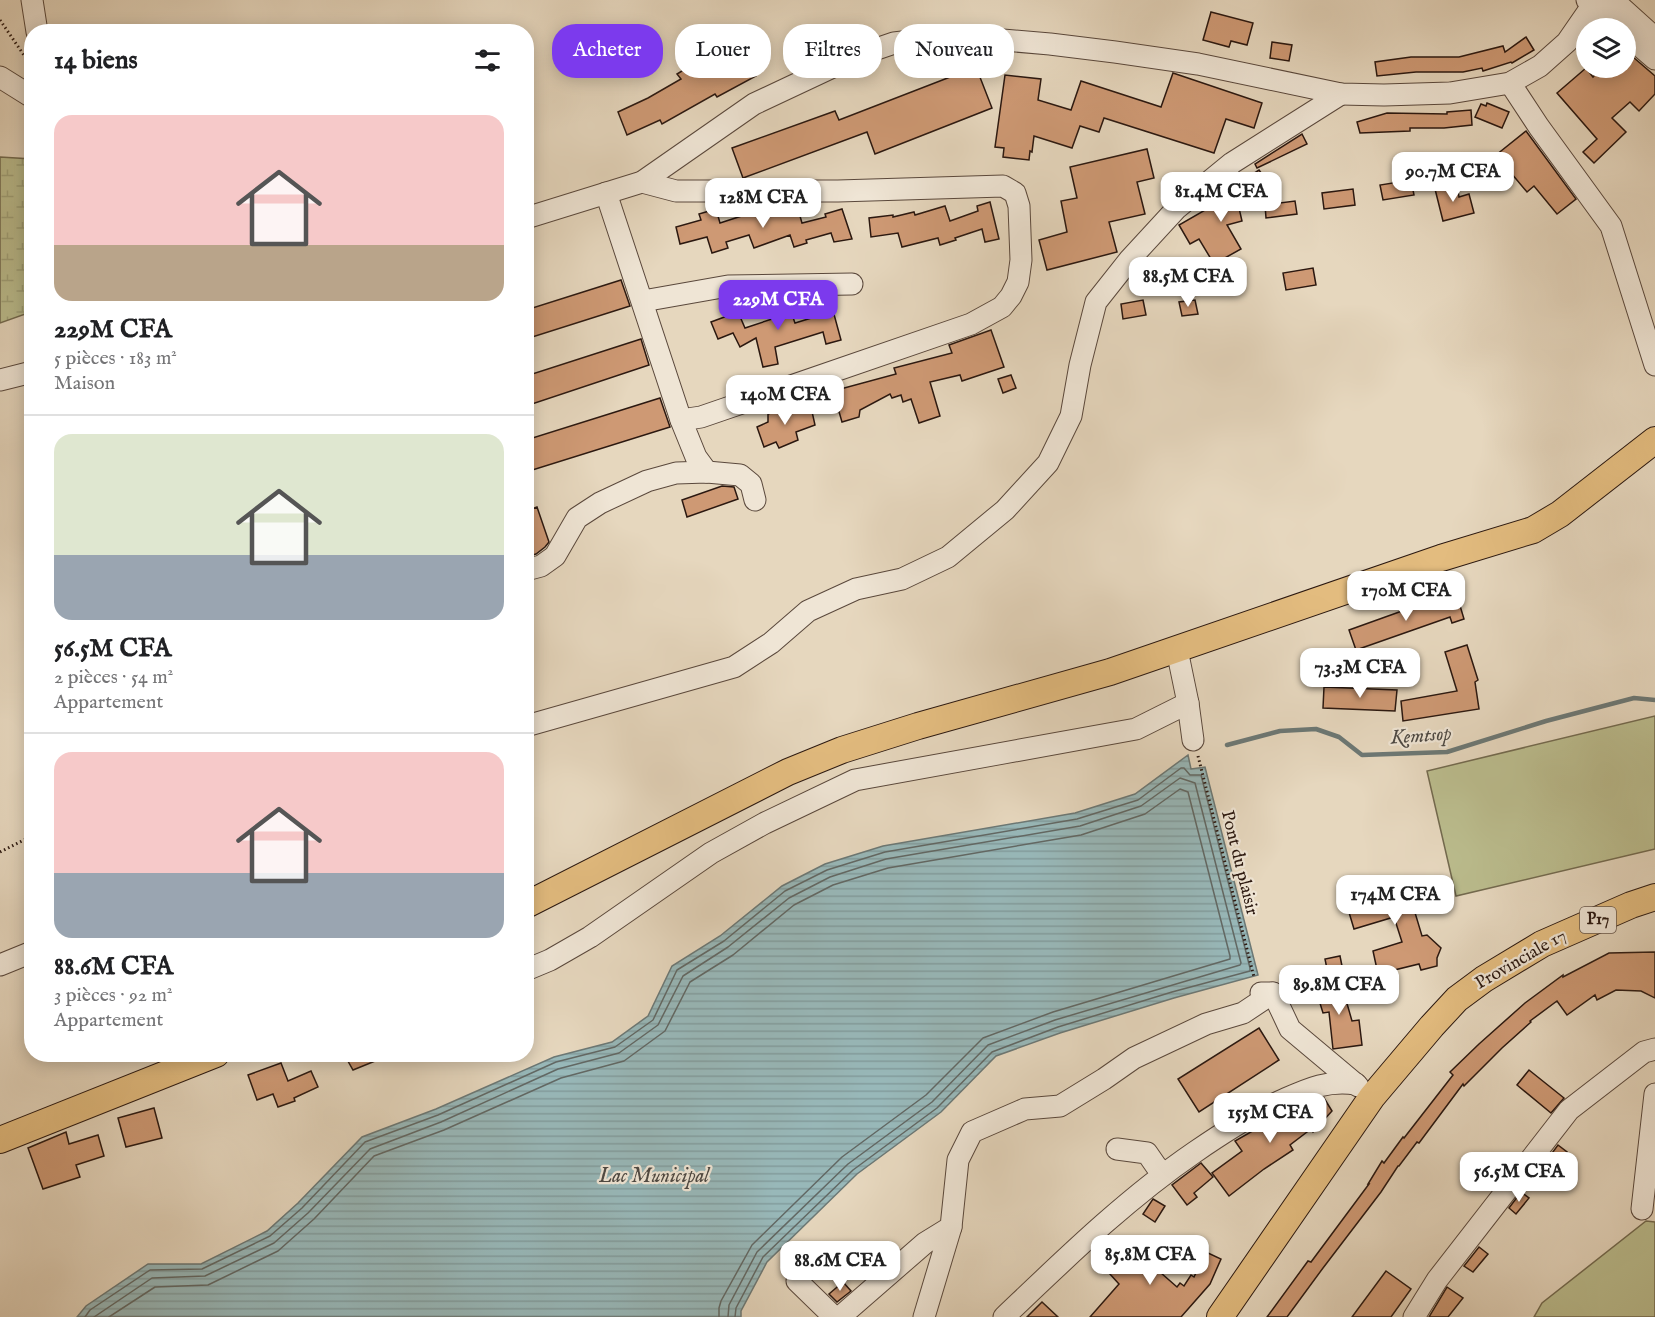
<!DOCTYPE html>
<html lang="fr">
<head>
<meta charset="utf-8">
<style>
  :root { --surface:#fff; --page:#f2f2f2; --text:#202124; --muted:#757577; --line:#e0e0e0; --accent:#7c3aed }
  body { margin:0; font-family:"IM FELL English",serif; background:var(--page); color:var(--text); height:100vh; display:flex; flex-direction:column; font-size:22px; white-space:nowrap }
  * { box-sizing:border-box; margin:0 }
  p { font-size:20px; color:var(--muted) }
  .icon { flex:none; width:33px; height:33px; fill:none; stroke:currentColor; stroke-width:2; stroke-linecap:round; stroke-linejoin:round }
  .map { position:relative; flex:1; overflow:hidden }
  .sheet { position:absolute; left:24px; top:24px; width:510px; height:1038px; display:flex; flex-direction:column; background:var(--surface); border-radius:24px; box-shadow:0 3px 15px #0003 }
  .sheet>* { flex:none }
  .hud { position:absolute; left:552px; top:24px; width:570px; height:54px; display:flex; gap:12px }
  .fabs { position:absolute; left:1576px; top:18px; display:grid; gap:12px }
  .fabs a { display:grid; place-items:center; width:60px; height:60px; border-radius:50%; background:var(--surface); box-shadow:0 3px 15px #0003; font-size:30px }
  .price { position:absolute; translate:-50% -51px; padding:0 14px; border-radius:12px; background:#fff; color:#222; font-size:20px; line-height:39px; filter:drop-shadow(0 2px 3px #0008) }
  .price::after { content:''; position:absolute; left:50%; top:36px; width:18px; height:14px; margin-left:-9px; background:inherit; clip-path:polygon(0 0,100% 0,50% 100%) }
  .price.current { background:var(--accent); color:#fff }
  ul { padding:0; list-style:none }
  li { display:grid; align-content:center; gap:12px; height:318px; padding:0 30px }
  li+li { border-top:2px solid var(--line) }
  li span { display:grid; place-items:center; height:186px; border-radius:18px; color:#555 }
  li>.icon { margin-inline-start:auto }
  span .icon { width:108px; height:108px; fill:#fffc; stroke-width:1 }
  li b { font-size:26px }
  h2 { display:flex; justify-content:space-between; align-items:center; height:72px; padding:0 30px; font-size:26px }
  .chip { padding:0 21px; border-radius:24px; background:var(--surface); box-shadow:0 3px 15px #0003; font-size:21px; line-height:54px }
  .chip.current { background:var(--accent); color:#fff }
  .map>svg:first-child { display:block }
</style>
</head>
<body>
<div class="map">
<svg width="1655" height="1317" viewBox="0 0 1655 1317">
  <defs>
    <pattern id="wetland-marsh" width="20" height="14" patternUnits="userSpaceOnUse" patternTransform="scale(1.5)"><rect width="20" height="14" fill="#bbbd8e"/><path d="M1 5h8M5 5V1M11 12h8M15 12V8" fill="none" stroke="#a1a279"/></pattern>
    <pattern id="water-rules" width="6" height="5" patternUnits="userSpaceOnUse" patternTransform="scale(1.5)"><rect width="6" height="5" fill="#98b8b9"/><path d="M0 2.5h6" fill="none" stroke="#839d9e"/></pattern>
  </defs>
  <rect width="100%" height="100%" fill="#e6d7be"/>
  <filter id="stains"><feTurbulence type="fractalNoise" baseFrequency=".00333" numOctaves="4"/><feColorMatrix values="0 0 0 0 .2 0 0 0 0 .09 0 0 0 0 .02 0 0 0 .5 -.17"/></filter>
  <radialGradient id="worn" r=".72"><stop offset=".6" stop-color="#630" stop-opacity="0"/><stop offset="1" stop-color="#630" stop-opacity=".3"/></radialGradient>
  <g fill="#bbbd8e" stroke="#736a4f" stroke-width="1.5">
    <path d="M1655 716V849L1456 896 1427 771Z"/>
    <path d="M1646 1221 1655 1222V1317H1534L1542 1303Z"/>
  </g>
  <path fill="url(#wetland-marsh)" stroke="#736a4f" stroke-width="1.5" d="M0 157 32 159 31 312 0 323Z"/>
  <path fill="url(#water-rules)" stroke="#6c7875" stroke-width="1.5" d="M1188 755 1191 769 1205 767 1258 975 1174 998 1060 1033 996 1056 941 1112 857 1174 767 1262 741 1311V1317H77L86 1306 148 1264H201L267 1231 298 1203 362 1137 436 1109 554 1057 612 1042 648 1016 672 966 720 936 782 886 825 864 883 846 1075 813 1135 794Z"/>
  <g fill="none" stroke-linecap="round" stroke-linejoin="round">
    <g stroke="#626864" stroke-width="1.5">
      <path d="M85 1317 90 1310 150 1270 202 1269 270 1236 302 1208 365 1142 438 1115 556 1062 615 1047 653 1020 677 970 724 941 785 891 827 870 885 852 1077 819 1138 800 1181 768H1184L1190 775H1201L1250 968V971L1172 992 1058 1027 992 1052 937 1108 853 1170 763 1257 736 1308 735 1317"/>
      <path d="M94 1317 152 1278 205 1276 274 1243 308 1213 370 1149 441 1122 558 1069 619 1053 658 1025 683 976 728 947 789 898 830 877 886 859 1080 826 1141 806 1180 778 1195 783 1241 963 1240 965 1055 1020 988 1045 932 1102 848 1164 757 1252 729 1305 728 1317"/>
      <path d="M109 1317 155 1287 208 1285 278 1251 314 1219 374 1156 444 1130 561 1078 624 1061 665 1031 690 982 733 955 794 905 833 885 888 868 1081 835 1145 814 1180 789 1188 792 1230 956V959L1053 1012 983 1038 926 1095 842 1157 752 1245 721 1301 719 1308V1317"/>
    </g>
    <path stroke="#6c7875" stroke-width="4.5" d="M1227 745 1280 731 1316 729 1339 737 1362 755 1447 752 1546 721 1634 698 1655 700"/>
  </g>
  <g fill="#ce9974" stroke="#2b1810" stroke-width="1.5">
    <path d="M1211 12 1253 23 1247 45 1231 41 1229 47 1203 40Z"/>
    <path d="M1526 37 1534 50 1512 63 1511 62 1483 71 1482 68 1463 72H1416L1377 76 1375 62 1411 57H1459L1503 46 1505 52Z"/>
    <path d="M1272 42 1292 45 1289 61 1270 58Z"/>
    <path d="M742 50 756 76 717 97 715 94 662 124 660 120 627 135 618 112 648 98 681 79 677 74 695 63 701 72Z"/>
    <path d="M1626 51 1655 76V94L1639 111 1630 102 1612 118 1626 132 1594 163 1583 152 1597 139 1557 93 1586 68 1593 77 1601 68H1626Z"/>
    <path d="M976 67 992 108 875 154 867 132 743 178 732 148 835 111 839 120Z"/>
    <path d="M1173 73 1262 103 1254 128 1226 119 1214 153 1104 118 1099 132 1080 126 1072 148 1034 136 1032 152 1030 151 1029 160 1003 157 1004 148 995 147 1005 75 1041 79 1038 100 1071 110 1081 81 1161 107Z"/>
    <path d="M1487 103 1509 112 1502 128 1475 117 1481 104 1486 106Z"/>
    <path d="M1471 110 1472 125 1444 128H1410V131L1360 133 1357 122 1387 113 1447 114V112Z"/>
    <path d="M1526 131 1576 199 1557 214 1534 186 1527 192 1496 155Z"/>
    <path d="M1302 134 1307 144 1257 168 1255 164Z"/>
    <path d="M1147 149 1154 178 1137 182 1145 214 1109 222 1117 252 1047 270 1039 240 1067 232 1061 201 1077 198 1070 167Z"/>
    <path d="M1259 170 1269 184 1232 209 1239 208 1242 221 1227 225 1241 249 1214 264 1199 239 1190 244 1179 225 1214 205 1213 202 1254 191 1245 179Z"/>
    <path d="M1411 180 1414 195 1383 200 1380 185Z"/>
    <path d="M1457 185 1459 197 1469 194 1474 213 1443 221 1435 189Z"/>
    <path d="M1353 189 1355 205 1324 209 1322 193Z"/>
    <path d="M1295 201 1297 214 1266 218 1265 205Z"/>
    <path d="M990 202 999 239 985 242 982 229 955 238 956 240 940 245 938 238 902 247 898 233 871 237 869 218 893 215V217L914 212 915 215 945 206 950 221 978 211 977 206Z"/>
    <path d="M716 209 720 223 757 211 760 218 798 209 802 223 826 217 825 214 842 209 852 239 834 242 831 233 806 240 807 243 794 247 790 235 754 248 749 235 726 242 728 248 712 253 707 237 680 244 676 227 701 220 699 214Z"/>
    <path d="M1313 268 1316 285 1286 290 1283 273Z"/>
    <path d="M621 280 630 306 526 339V310Z"/>
    <path d="M1143 300 1146 315 1123 319 1121 304Z"/>
    <path d="M1195 300 1198 314 1182 316 1179 302Z"/>
    <path d="M832 307 841 340 826 344 823 332 775 347 778 364 763 367 756 338 740 347 733 333 718 339 711 322 738 312 745 328 778 317 776 314 790 309 795 323 818 316 817 311Z"/>
    <path d="M991 330 1004 367 962 381 960 375 930 382 940 416 919 423 911 399 903 402 901 395 892 398 890 394 860 410 859 417 842 422 833 391 896 374 894 368 952 353 949 345Z"/>
    <path d="M641 339 649 365 526 406V376Z"/>
    <path d="M1011 375 1016 388 1003 393 998 379Z"/>
    <path d="M660 398 670 427 526 472V440Z"/>
    <path d="M797 404 799 411 811 407 815 425 796 432 798 440 779 448 776 442 764 447 757 427 768 422V414Z"/>
    <path d="M722 486 734 487 738 499 687 517 682 500Z"/>
    <path d="M537 507 549 542 545 547 536 554 526 557V511Z"/>
    <path d="M1441 597 1443 603 1458 599 1464 619 1452 623 1450 617 1356 650 1349 630Z"/>
    <path d="M1467 645 1478 680 1475 682 1479 709 1403 721 1401 701 1457 691 1445 652Z"/>
    <path d="M1324 687 1397 690 1395 711 1323 708Z"/>
    <path d="M1404 876 1422 936 1427 935 1441 948 1437 958V966L1421 970 1419 964 1378 974 1373 951 1402 942 1394 917 1354 929 1345 899 1382 888 1381 883Z"/>
    <path d="M1655 952V998L1641 991 1616 990 1597 1000 1595 995 1567 1015 1557 1001 1530 1021 1531 1022 1502 1048 1464 1086 1463 1084 1419 1143 1417 1142 1399 1166H1398L1381 1192 1323 1268 1287 1317H1267L1308 1261 1311 1262 1369 1184H1368L1382 1161 1384 1163 1403 1137 1404 1138 1453 1075 1450 1072 1479 1044 1525 1003 1563 975V977L1609 953Z"/>
    <path d="M1340 956 1343 971 1328 974 1325 959Z"/>
    <path d="M1340 979 1352 1021 1359 1020 1362 1045 1333 1049 1329 1012 1323 1013 1315 987Z"/>
    <path d="M1259 1028 1279 1060 1199 1112 1178 1079Z"/>
    <path d="M344 1054H390V1055L353 1070Z"/>
    <path d="M281 1063 288 1081 311 1071 318 1087 294 1098 295 1101 278 1107 273 1094 257 1100 248 1075Z"/>
    <path d="M1529 1070 1564 1098 1551 1113 1517 1085Z"/>
    <path d="M1324 1098 1332 1111 1313 1132 1311 1129 1290 1145 1293 1150 1264 1169 1229 1196 1212 1173 1242 1151 1235 1141 1279 1116Z"/>
    <path d="M154 1108 162 1138 126 1147 118 1118Z"/>
    <path d="M66 1132 69 1144 98 1135 104 1156 76 1165 80 1177 43 1189 28 1148Z"/>
    <path d="M1558 1145 1567 1152 1553 1170 1544 1164Z"/>
    <path d="M1201 1163 1213 1177 1194 1193 1197 1197 1187 1205 1172 1185Z"/>
    <path d="M1521 1192 1529 1198 1516 1214 1509 1208Z"/>
    <path d="M1153 1199 1165 1206 1155 1222 1143 1214Z"/>
    <path d="M1129 1237 1146 1256 1144 1258 1177 1287 1180 1283 1184 1286 1191 1275 1194 1277 1206 1252 1221 1259 1210 1284 1181 1317H1090L1119 1284 1099 1262Z"/>
    <path d="M1479 1247 1488 1254 1473 1272 1464 1266Z"/>
    <path d="M1386 1271 1411 1289 1391 1317H1352Z"/>
    <path d="M843 1282 851 1291 837 1302 829 1294Z"/>
    <path d="M1447 1287 1463 1298 1448 1317H1429Z"/>
    <path d="M1042 1302 1058 1317H1027Z"/>
  </g>
  <g fill="none" stroke-linecap="round" stroke-linejoin="round">
    <defs>
      <g id="minor">
        <path d="M32 0 37 32"/>
        <path d="M1587 0 1620 28"/>
        <path d="M1613 0 1655 38"/>
        <path d="M1626 34 1655 59"/>
        <path d="M0 77 32 97"/>
        <path d="M1510 83 1539 127 1611 226 1655 365"/>
        <path d="M642 182 676 191H838L1003 186 1015 193 1019 206 1021 260 1018 282 1011 296 1002 307 971 324 701 417 681 420"/>
        <path d="M606 193 681 420 696 457 707 472"/>
        <path d="M526 218 642 182 754 104 856 56 894 43 936 38H980L1050 44 1115 52 1198 64 1341 94 1384 95 1450 93 1510 83 1540 66 1567 42 1596 0"/>
        <path d="M643 301 728 286 852 284"/>
        <path d="M0 380 32 372"/>
        <path d="M526 570 541 566 555 556 577 518 600 503 647 481 676 473 707 472 740 475 751 484 755 500"/>
        <path d="M1177 650 1188 703 1193 740"/>
        <path d="M526 726 734 667 771 643 808 611 856 589 902 579 948 557 1005 510 1048 463 1071 416 1080 365 1096 302 1130 259 1177 208 1232 163 1341 94"/>
        <path d="M0 965 32 952"/>
        <path d="M526 970 550 960 590 937 711 853 765 823 855 780 1136 729 1188 703"/>
        <path d="M1261 993H1273L1290 1029 1358 1086"/>
        <path d="M1117 1149 1147 1153 1156 1166 1164 1174"/>
        <path d="M1642 1209 1655 1094"/>
        <path d="M797 1281 834 1317"/>
        <path d="M840 1317 925 1243 951 1227 958 1160 972 1132 1025 1109 1060 1106 1104 1079 1134 1058 1206 1024 1243 1013 1273 993"/>
        <path d="M924 1317 951 1227"/>
        <path d="M1004 1317C1065 1259 1125 1200 1195 1152 1224 1132 1253 1113 1285 1099 1310 1088 1328 1080 1356 1084"/>
        <path d="M1414 1317 1437 1280 1569 1110 1644 1052 1655 1049"/>
      </g>
      <g id="major">
        <path d="M526 905 788 772 842 750 918 726 1110 672 1441 558 1533 530 1560 514 1655 440"/>
        <path d="M0 1140 216 1054"/>
        <path d="M1220 1317 1372 1097 1432 1026 1457 999 1484 979 1542 944 1631 905 1655 897"/>
      </g>
    </defs>
    <use href="#minor" stroke="#5a483c" stroke-width="23"/>
    <use href="#major" stroke="#2b1810" stroke-width="28"/>
    <g stroke="#2b1810" stroke-width="3" stroke-dasharray="1.5 3" stroke-linecap="butt">
      <path d="M0 20 32 67"/>
      <path d="M1198 756 1254 977"/>
      <path d="M0 852 32 836"/>
    </g>
    <use href="#minor" stroke="#efe5d5" stroke-width="21"/>
    <use href="#major" stroke="#e3bc7f" stroke-width="26"/>
  </g>
  <g text-anchor="middle" dominant-baseline="central" stroke-width="4.5" stroke-linejoin="round" paint-order="stroke">
    <rect fill="#efe5d5" stroke="#66564b" stroke-width="1.5" x="1580" y="907" width="36" height="26" rx="4.5"/>
    <g font-size="16" font-weight="bold" fill="#2b1810">
      <text x="1598" y="920">P17</text>
    </g>
    <g font-size="18" fill="#2b1810" stroke="#efe5d5">
      <text transform="translate(1239 863) rotate(76)">Pont du plaisir</text>
      <text transform="translate(1521 960) rotate(-30)">Provinciale 17</text>
    </g>
    <g font-size="20" font-style="italic" fill="#4c4843" stroke="#efe5d5">
      <text transform="translate(1421 736) rotate(-4)">Kemtsop</text>
      <text x="654" y="1176">Lac Municipal</text>
    </g>
  </g>
  <rect width="100%" height="100%" filter="url(#stains)"/>
  <rect width="100%" height="100%" fill="url(#worn)"/>
</svg>
<div class="fabs">
<a><svg class="icon" aria-label="layers" viewBox="0 0 24 24"><path d="M12 4l9 5-9 5-9-5zM3 14l9 5 9-5"/></svg></a>
</div>
<b class="price" style="left:1453px;top:203px">90.7M CFA</b>
<b class="price" style="left:1221px;top:223px">81.4M CFA</b>
<b class="price" style="left:763px;top:229px">128M CFA</b>
<b class="price" style="left:1188px;top:308px">88.5M CFA</b>
<b class="price current" style="left:778px;top:331px">229M CFA</b>
<b class="price" style="left:785px;top:426px">140M CFA</b>
<b class="price" style="left:1406px;top:622px">170M CFA</b>
<b class="price" style="left:1360px;top:699px">73.3M CFA</b>
<b class="price" style="left:1395px;top:926px">174M CFA</b>
<b class="price" style="left:1339px;top:1016px">89.8M CFA</b>
<b class="price" style="left:1270px;top:1144px">155M CFA</b>
<b class="price" style="left:1519px;top:1203px">56.5M CFA</b>
<b class="price" style="left:1150px;top:1286px">85.8M CFA</b>
<b class="price" style="left:840px;top:1292px">88.6M CFA</b>
<div class="hud">
<a class="chip current">Acheter</a>
<a class="chip">Louer</a>
<a class="chip">Filtres</a>
<a class="chip">Nouveau</a>
</div>
<section class="sheet">
<h2>14 biens<svg class="icon" aria-label="filters" viewBox="0 0 24 24"><path d="M4 7h16M4 17h16"/><circle cx="9" cy="7" r="2"/><circle cx="15" cy="17" r="2"/></svg></h2>
<ul>
<li><span style="background:linear-gradient(#f6c9c9 70%,#b9a48a 0)"><svg class="icon" aria-label="home" viewBox="0 0 24 24"><path d="M3 11l9-7 9 7M6 9v11h12V9"/></svg></span><div><b>229M CFA</b><p>5 pièces · 183 m²</p><p>Maison</p></div></li>
<li><span style="background:linear-gradient(#dfe7d0 65%,#9aa5b1 0)"><svg class="icon" aria-label="home" viewBox="0 0 24 24"><path d="M3 11l9-7 9 7M6 9v11h12V9"/></svg></span><div><b>56.5M CFA</b><p>2 pièces · 54 m²</p><p>Appartement</p></div></li>
<li><span style="background:linear-gradient(#f6c9c9 65%,#9aa5b1 0)"><svg class="icon" aria-label="home" viewBox="0 0 24 24"><path d="M3 11l9-7 9 7M6 9v11h12V9"/></svg></span><div><b>88.6M CFA</b><p>3 pièces · 92 m²</p><p>Appartement</p></div></li>
</ul>
</section>
</div>
</body>
</html>
